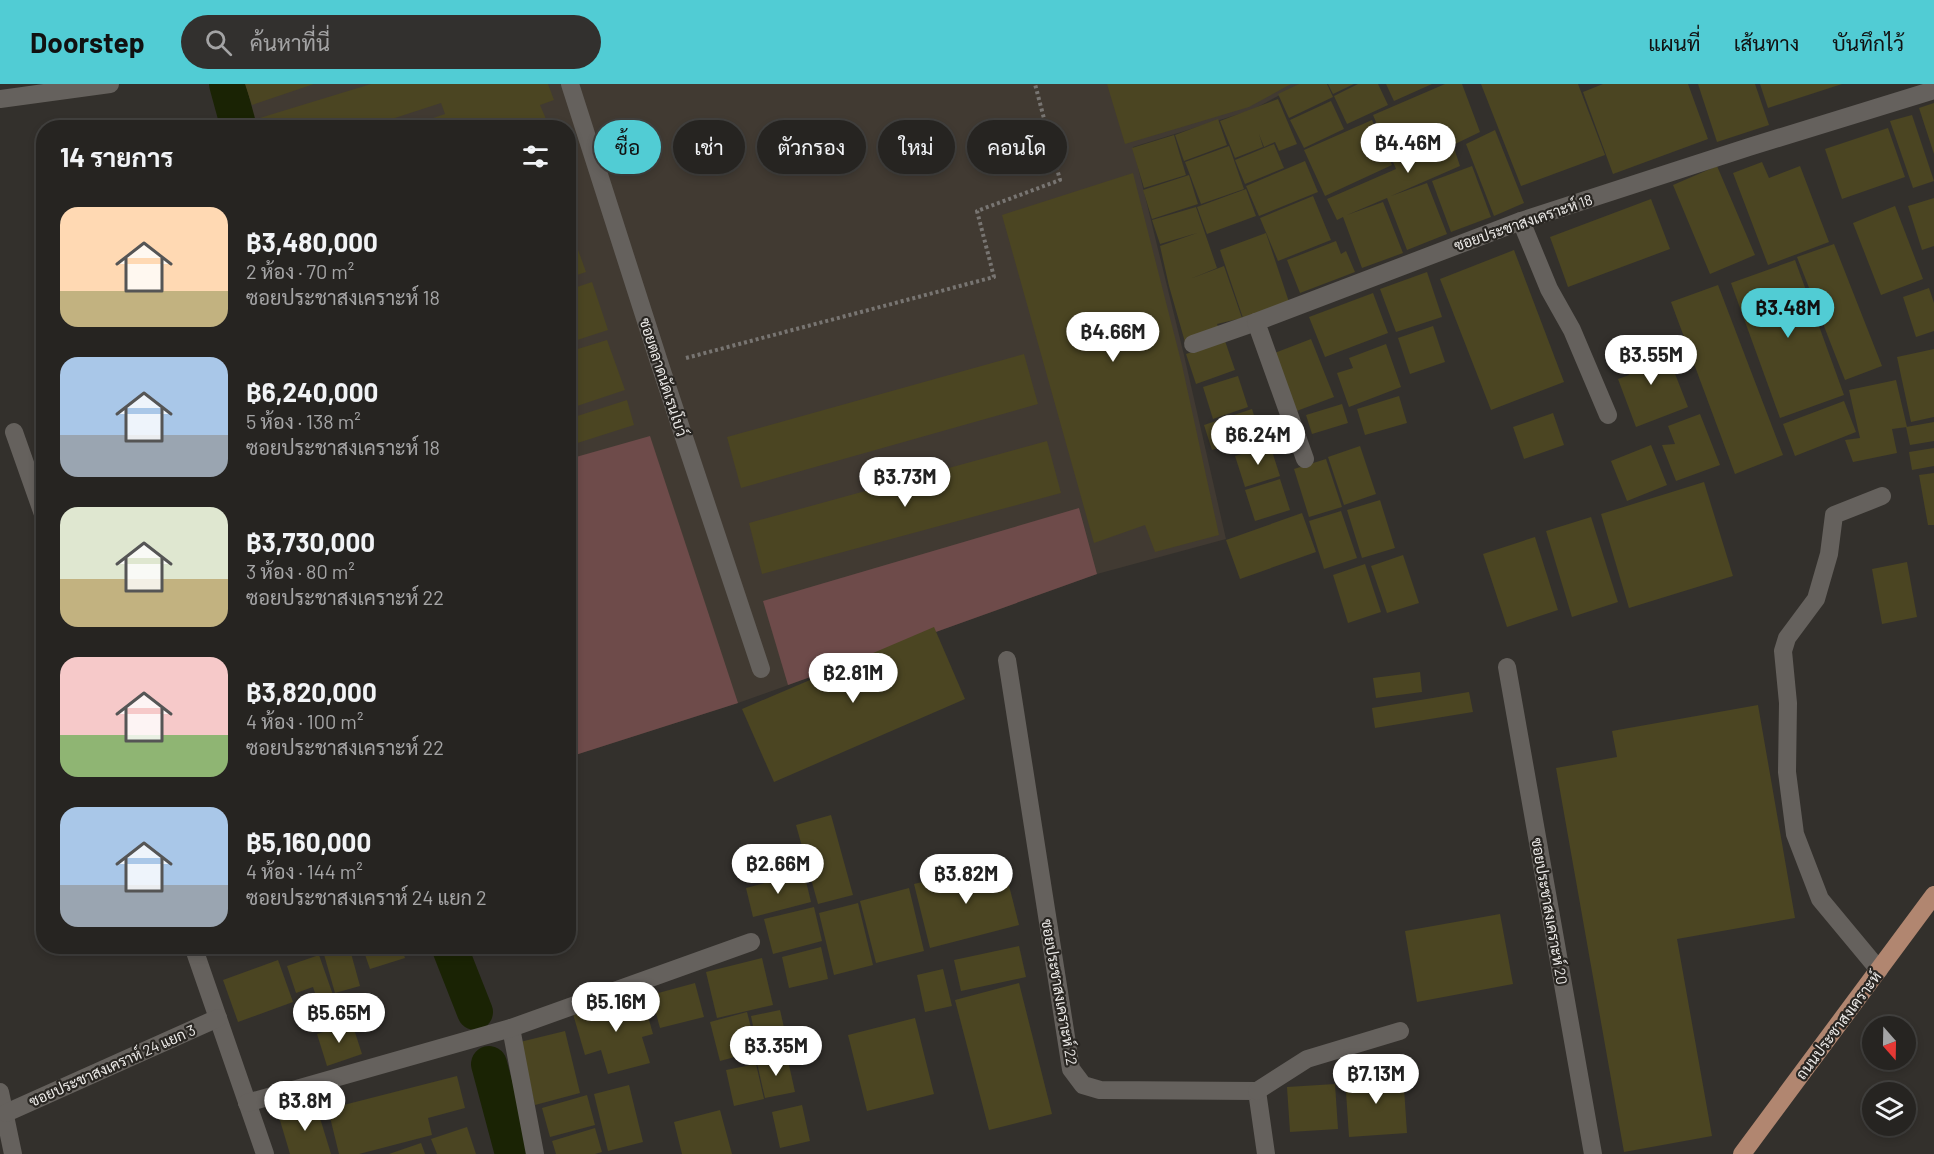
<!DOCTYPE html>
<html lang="th">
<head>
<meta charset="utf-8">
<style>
  :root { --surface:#262421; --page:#32302e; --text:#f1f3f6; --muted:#a4a4a5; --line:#42413f; --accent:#51ccd4 }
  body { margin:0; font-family:Barlow,Sarabun,sans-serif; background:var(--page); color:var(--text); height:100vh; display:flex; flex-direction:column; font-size:22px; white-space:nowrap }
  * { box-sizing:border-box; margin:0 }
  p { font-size:20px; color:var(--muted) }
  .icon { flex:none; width:33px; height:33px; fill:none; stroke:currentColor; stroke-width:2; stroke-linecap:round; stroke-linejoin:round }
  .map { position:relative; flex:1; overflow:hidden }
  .panel { position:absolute; left:36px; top:36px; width:540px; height:834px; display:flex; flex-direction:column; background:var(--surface); border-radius:24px; box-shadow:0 3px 9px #0003,0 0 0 2px var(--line) }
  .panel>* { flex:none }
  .guide { position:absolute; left:594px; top:36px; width:570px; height:54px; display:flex; gap:12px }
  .needle { width:39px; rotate:160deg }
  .tools { position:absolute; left:1862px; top:932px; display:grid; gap:12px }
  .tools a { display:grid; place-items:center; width:54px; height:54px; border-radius:50%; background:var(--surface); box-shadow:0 3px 9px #0003,0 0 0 2px var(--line); font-size:30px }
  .price { position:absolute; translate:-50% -51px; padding:0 14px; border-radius:21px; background:#fff; color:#222; font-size:20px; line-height:39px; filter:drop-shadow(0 2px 3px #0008) }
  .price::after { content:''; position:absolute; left:50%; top:36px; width:18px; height:14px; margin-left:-9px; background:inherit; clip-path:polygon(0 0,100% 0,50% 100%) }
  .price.on { background:var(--accent); color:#111 }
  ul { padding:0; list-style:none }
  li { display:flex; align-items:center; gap:18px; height:150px; padding:0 24px }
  li span { display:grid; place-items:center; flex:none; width:168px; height:120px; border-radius:18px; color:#555 }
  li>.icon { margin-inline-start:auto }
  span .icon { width:72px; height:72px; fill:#fffc; stroke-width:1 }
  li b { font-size:26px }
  h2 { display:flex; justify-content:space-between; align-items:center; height:72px; padding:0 24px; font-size:26px }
  .pill { padding:0 21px; border-radius:27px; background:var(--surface); box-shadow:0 3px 9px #0003,0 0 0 2px var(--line); font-size:21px; line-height:54px }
  .pill.on { background:var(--accent); color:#111 }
  header { display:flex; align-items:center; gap:36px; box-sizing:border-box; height:84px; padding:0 30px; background:var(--accent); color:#111 }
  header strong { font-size:28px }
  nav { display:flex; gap:33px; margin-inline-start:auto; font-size:21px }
  .search { width:420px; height:54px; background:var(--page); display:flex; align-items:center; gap:15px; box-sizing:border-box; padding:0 21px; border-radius:33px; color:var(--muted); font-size:22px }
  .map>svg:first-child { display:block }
</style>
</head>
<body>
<header>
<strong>Doorstep</strong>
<div class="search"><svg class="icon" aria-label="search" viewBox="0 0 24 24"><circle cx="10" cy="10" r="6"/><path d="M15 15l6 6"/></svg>ค้นหาที่นี่</div>
<nav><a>แผนที่</a><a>เส้นทาง</a><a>บันทึกไว้</a></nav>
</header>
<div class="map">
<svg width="1934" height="1070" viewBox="0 0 1934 1070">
  <rect width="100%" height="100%" fill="#33302c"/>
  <path fill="#413a32" d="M237 0H1300L1252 26 1133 63 1184 271 1226 455 1097 490 738 619 569 673 568 44 252 43Z"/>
  <g fill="#6e4b4a">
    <path d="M650 352 738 619 569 673V375Z"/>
    <path d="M1079 424 1097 490 788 601 763 517Z"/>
  </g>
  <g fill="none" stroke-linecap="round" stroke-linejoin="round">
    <g stroke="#1a2304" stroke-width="36">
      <path d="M227 0 239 44"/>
      <path d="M449 862 475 928"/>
      <path d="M489 980 513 1070"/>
    </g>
  </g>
  <g fill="#4b4522">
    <path d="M245 0H314L252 21Z"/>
    <path d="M371 0H548L554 16 540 21 546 35 524 44H403L445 30 441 19 364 44H253L250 37Z"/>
    <path d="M1107 0H1291L1249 23 1125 60Z"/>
    <path d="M1299 0H1327L1333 13 1289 34 1278 10Z"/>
    <path d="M1328 0H1354L1333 10Z"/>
    <path d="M1358 0H1378L1388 21 1347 40 1334 12Z"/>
    <path d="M1386 0H1432L1394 17Z"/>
    <path d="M1445 0H1462L1480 48 1453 61 1460 82 1391 112 1427 99 1447 150 1407 166 1387 114 1347 131 1383 118 1403 169 1362 184 1343 133 1337 136 1327 115 1396 85 1373 31Z"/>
    <path d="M1481 0H1578L1605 71 1521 102Z"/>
    <path d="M1603 0H1688L1708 55 1613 90 1583 8Z"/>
    <path d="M1698 0H1755L1769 41 1717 58Z"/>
    <path d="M1760 0H1842L1768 24Z"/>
    <path d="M1278 15 1297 60 1279 67 1275 58 1264 63 1259 50 1263 63 1235 74 1220 37Z"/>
    <path d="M1331 17 1344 45 1304 64 1290 36Z"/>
    <path d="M1934 19V70L1919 24Z"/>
    <path d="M1912 31 1934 97 1913 104 1890 37Z"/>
    <path d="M1218 35 1227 61 1184 77 1175 51Z"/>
    <path d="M1372 36 1392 81 1325 112 1304 66Z"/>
    <path d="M1888 44 1905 93 1842 115 1825 65Z"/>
    <path d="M1495 46 1524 119 1494 132 1466 60Z"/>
    <path d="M1174 51 1186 91 1144 104 1132 64Z"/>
    <path d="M1274 60 1284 84 1245 100 1235 76Z"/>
    <path d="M1229 62 1244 105 1201 120 1185 78Z"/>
    <path d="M1305 77 1318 108 1259 132 1246 102Z"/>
    <path d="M1762 78 1769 94 1800 82 1829 158 1768 181 1733 89Z"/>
    <path d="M1472 82 1491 133 1451 148 1432 97Z"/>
    <path d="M1717 82 1755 171 1710 190 1673 101Z"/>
    <path d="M1133 89 1182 281 1219 451 1155 468 1145 441 1094 459 1002 131Z"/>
    <path d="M1189 91 1198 120 1152 135 1143 106Z"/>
    <path d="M1246 105 1256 132 1207 150 1197 123Z"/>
    <path d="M1313 112 1331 156 1278 177 1260 134Z"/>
    <path d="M1934 114V162L1922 166 1908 122Z"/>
    <path d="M1651 115 1670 165 1568 203 1550 153Z"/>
    <path d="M1895 122 1923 195 1881 211 1853 139Z"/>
    <path d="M1196 123 1217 184 1190 195 1224 182 1242 234 1217 240 1220 246 1185 258 1169 202 1160 162 1197 149 1160 160 1152 136Z"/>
    <path d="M568 138 586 188 568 194Z"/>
    <path d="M1266 149 1289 218 1243 234 1220 166Z"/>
    <path d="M1336 157 1341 170 1346 167 1355 188 1300 209 1287 176Z"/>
    <path d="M1834 160 1882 282 1845 296 1797 173Z"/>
    <path d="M1514 166 1564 298 1491 326 1440 195Z"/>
    <path d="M1795 176 1844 311 1780 334 1731 199Z"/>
    <path d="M1427 188 1442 233 1396 248 1380 205Z"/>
    <path d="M592 198 608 246 568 259V206Z"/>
    <path d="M1718 201 1783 371 1735 390 1671 218Z"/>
    <path d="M1929 204 1934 219V247L1916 253 1903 213Z"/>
    <path d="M1373 209 1388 249 1325 273 1309 233Z"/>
    <path d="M1433 242 1445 278 1410 290 1398 254Z"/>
    <path d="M1311 255 1334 313 1294 328 1272 270Z"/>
    <path d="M607 256 625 306 568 325V268Z"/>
    <path d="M1225 257 1235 286 1196 300 1186 270Z"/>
    <path d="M1663 259 1688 323 1636 343 1618 295 1629 291 1623 274Z"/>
    <path d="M1386 260 1401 303 1349 323 1337 289 1353 284 1349 274Z"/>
    <path d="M1934 265V333L1911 338 1897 273Z"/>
    <path d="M1024 270 1038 320 741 404 727 353Z"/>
    <path d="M1238 292 1248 323 1213 335 1203 303Z"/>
    <path d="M1896 296 1907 343 1892 345 1897 369 1853 378 1845 356 1860 354 1849 306Z"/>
    <path d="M1399 312 1407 339 1365 351 1357 325Z"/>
    <path d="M627 316 634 341 568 362V335Z"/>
    <path d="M1844 317 1856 348 1795 372 1783 340Z"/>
    <path d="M1342 320 1348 339 1312 350 1306 331Z"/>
    <path d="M1252 325 1260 350 1212 366 1204 341Z"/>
    <path d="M1553 329 1564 361 1524 375 1513 343Z"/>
    <path d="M1700 330 1720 381 1676 397 1662 361 1675 360 1668 342Z"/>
    <path d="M1934 338V357L1910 361 1906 343Z"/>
    <path d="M1047 357 1061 409 762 490 749 439Z"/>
    <path d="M1270 361 1280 392 1245 403 1235 372Z"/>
    <path d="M1651 361 1667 401 1627 417 1611 377Z"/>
    <path d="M1360 362 1376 410 1344 421 1328 373Z"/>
    <path d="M1934 364V382L1912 386 1909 368Z"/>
    <path d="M1326 375 1342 423 1309 433 1294 385Z"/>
    <path d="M1934 389V441H1928L1919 391Z"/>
    <path d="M1280 395 1290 426 1255 437 1245 406Z"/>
    <path d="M1704 398 1733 492 1629 524 1601 430Z"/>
    <path d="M1380 416 1395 464 1362 474 1347 426Z"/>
    <path d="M1341 427 1357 474 1324 485 1309 437Z"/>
    <path d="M1302 429 1316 468 1240 495 1226 456Z"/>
    <path d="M1591 433 1618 518 1572 533 1546 447Z"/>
    <path d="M1535 453 1558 526 1507 543 1483 470Z"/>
    <path d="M1403 471 1419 519 1387 529 1371 482Z"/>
    <path d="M1907 478 1917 533 1882 540 1872 485Z"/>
    <path d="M1365 480 1381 528 1348 539 1333 491Z"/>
    <path d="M934 543 965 615 774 698 742 625Z"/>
    <path d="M1420 588 1422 608 1376 614 1373 594Z"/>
    <path d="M1469 608 1473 628 1375 644 1372 624Z"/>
    <path d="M1758 621 1795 834 1677 855 1712 1052 1624 1068 1556 684 1617 673 1612 647Z"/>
    <path d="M831 731 853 811 818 820 796 741Z"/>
    <path d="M1003 778 1019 841 930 864 914 800Z"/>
    <path d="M804 789 811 818 753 833 746 804Z"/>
    <path d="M909 804 924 867 876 879 860 817Z"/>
    <path d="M858 819 873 881 834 891 819 829Z"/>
    <path d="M814 823 822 857 773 870 764 835Z"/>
    <path d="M1500 830 1513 900 1417 918 1405 847Z"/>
    <path d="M337 862H349L360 902 335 909 323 867Z"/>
    <path d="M362 862H401L405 874 370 885Z"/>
    <path d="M1019 862 1026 893 961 907 954 876Z"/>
    <path d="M821 863 828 895 789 904 782 873Z"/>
    <path d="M319 871 338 925 322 930 313 903 296 909 287 882Z"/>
    <path d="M762 874 773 921 717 934 706 888Z"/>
    <path d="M278 876 293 918 238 938 223 896Z"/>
    <path d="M943 885 952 922 925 928 917 891Z"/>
    <path d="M695 899 704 933 660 944 651 911Z"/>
    <path d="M1019 899 1052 1030 989 1046 955 916Z"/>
    <path d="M642 911 653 950 642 953 650 979 608 990 601 966 585 971 573 930Z"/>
    <path d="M780 926 788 961 758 968 751 932Z"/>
    <path d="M747 928 757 967 720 977 710 938Z"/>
    <path d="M915 934 934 1010 867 1027 848 951Z"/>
    <path d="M352 939 362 970 327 982 317 950Z"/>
    <path d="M565 947 580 1009 535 1021 520 958Z"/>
    <path d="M787 972 795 1008 765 1014 757 979Z"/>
    <path d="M756 980 764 1015 734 1022 726 986Z"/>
    <path d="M1403 989 1407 1049 1349 1053 1345 993Z"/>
    <path d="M457 992 465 1024 428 1034 432 1051 359 1070H339L328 1025Z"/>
    <path d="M1335 1000 1338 1045 1290 1048 1287 1003Z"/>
    <path d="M629 1001 643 1058 608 1067 594 1010Z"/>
    <path d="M587 1011 595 1041 550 1053 542 1024Z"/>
    <path d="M316 1021 331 1070H290L279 1033Z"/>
    <path d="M802 1021 810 1057 780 1064 772 1028Z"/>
    <path d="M720 1026 732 1070H682L674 1038Z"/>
    <path d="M467 1043 476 1070H437L431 1055Z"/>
    <path d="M595 1044 602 1068 595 1070H556L552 1057Z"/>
    <path d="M421 1059 425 1070H389Z"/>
  </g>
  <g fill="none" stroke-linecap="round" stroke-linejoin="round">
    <path stroke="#787572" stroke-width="4" stroke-dasharray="3 3" stroke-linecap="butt" d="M686 274 994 193 977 127 1060 96 1035 0"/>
    <g stroke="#65615d" stroke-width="18">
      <path d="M570 0 660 281 761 585"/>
      <path d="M0 15 110 0"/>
      <path d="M1521 137 1549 205 1572 246 1608 331"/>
      <path d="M1193 260 1256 238"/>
      <path d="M14 348 44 433"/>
      <path d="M1305 375 1256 238 1521 137 1749 63 1934 6"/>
      <path d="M1007 576 1071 985 1083 1001 1100 1006 1257 1007 1266 1070"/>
      <path d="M1507 583 1593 1070"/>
      <path d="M193 862 265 1070"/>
      <path d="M1879 886 1820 815 1795 750 1787 688 1788 619 1783 567 1787 554 1816 515 1829 470 1834 431 1882 412"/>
      <path d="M511 944 535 1070"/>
      <path d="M1257 1007 1307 975 1400 947"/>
      <path d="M0 1008 13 1070"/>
      <path d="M247 1019 511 944 751 858"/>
      <path d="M6 1029 218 934"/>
    </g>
    <path stroke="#b18670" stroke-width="18" d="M1742 1070 1934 811"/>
  </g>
  <g text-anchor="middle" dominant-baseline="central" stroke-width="4.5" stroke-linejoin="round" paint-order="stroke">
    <g font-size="15" fill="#eceae8" stroke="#292622">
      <text transform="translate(1523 138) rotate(-19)">ซอยประชาสงเคราะห์ 18</text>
      <text transform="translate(664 293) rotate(72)">ซอยตลาดนัดเรนโบว์</text>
      <text transform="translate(1550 827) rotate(80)">ซอยประชาสงเคราะห์ 20</text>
      <text transform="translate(1060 908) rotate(80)">ซอยประชาสงเคราะห์ 22</text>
      <text transform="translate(1838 941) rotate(-53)">ถนนประชาสงเคราะห์</text>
      <text transform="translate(112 981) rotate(-24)">ซอยประชาสงเคราห์ 24 แยก 3</text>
    </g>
  </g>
</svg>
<div class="tools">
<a><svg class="needle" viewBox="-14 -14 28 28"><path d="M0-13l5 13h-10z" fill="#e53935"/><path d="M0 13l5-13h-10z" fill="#a4a4a5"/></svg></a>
<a><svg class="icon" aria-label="layers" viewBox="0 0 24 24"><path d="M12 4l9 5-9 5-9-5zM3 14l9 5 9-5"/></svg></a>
</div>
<b class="price" style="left:1408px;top:90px">฿4.46M</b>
<b class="price on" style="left:1788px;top:255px">฿3.48M</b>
<b class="price" style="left:1113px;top:279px">฿4.66M</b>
<b class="price" style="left:1651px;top:302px">฿3.55M</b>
<b class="price" style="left:1258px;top:382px">฿6.24M</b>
<b class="price" style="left:905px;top:424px">฿3.73M</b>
<b class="price" style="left:853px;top:620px">฿2.81M</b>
<b class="price" style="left:778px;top:811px">฿2.66M</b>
<b class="price" style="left:966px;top:821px">฿3.82M</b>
<b class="price" style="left:616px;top:949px">฿5.16M</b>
<b class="price" style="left:339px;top:960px">฿5.65M</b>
<b class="price" style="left:776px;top:993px">฿3.35M</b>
<b class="price" style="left:1376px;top:1021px">฿7.13M</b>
<b class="price" style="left:305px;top:1048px">฿3.8M</b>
<div class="guide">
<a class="pill on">ซื้อ</a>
<a class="pill">เช่า</a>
<a class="pill">ตัวกรอง</a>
<a class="pill">ใหม่</a>
<a class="pill">คอนโด</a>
</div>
<section class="panel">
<h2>14 รายการ<svg class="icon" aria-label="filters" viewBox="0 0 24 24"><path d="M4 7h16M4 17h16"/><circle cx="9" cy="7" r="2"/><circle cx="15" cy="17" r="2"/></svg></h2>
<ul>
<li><span style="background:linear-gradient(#ffd9b3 70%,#c2b280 0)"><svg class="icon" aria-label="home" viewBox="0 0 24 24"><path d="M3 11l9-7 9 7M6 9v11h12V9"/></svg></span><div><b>฿3,480,000</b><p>2 ห้อง · 70 m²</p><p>ซอยประชาสงเคราะห์ 18</p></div></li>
<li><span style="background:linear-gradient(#a9c7e8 65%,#9aa5b1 0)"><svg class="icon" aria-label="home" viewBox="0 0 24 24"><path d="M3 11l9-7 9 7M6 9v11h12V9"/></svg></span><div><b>฿6,240,000</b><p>5 ห้อง · 138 m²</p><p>ซอยประชาสงเคราะห์ 18</p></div></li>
<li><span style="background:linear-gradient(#dfe7d0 60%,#c2b280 0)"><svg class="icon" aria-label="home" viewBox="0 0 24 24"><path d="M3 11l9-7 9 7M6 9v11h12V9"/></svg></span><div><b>฿3,730,000</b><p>3 ห้อง · 80 m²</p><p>ซอยประชาสงเคราะห์ 22</p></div></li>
<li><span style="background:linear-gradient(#f6c9c9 65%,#8fb573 0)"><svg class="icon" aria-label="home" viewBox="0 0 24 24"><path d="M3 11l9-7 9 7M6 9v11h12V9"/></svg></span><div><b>฿3,820,000</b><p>4 ห้อง · 100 m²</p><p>ซอยประชาสงเคราะห์ 22</p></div></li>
<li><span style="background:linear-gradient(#a9c7e8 65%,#9aa5b1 0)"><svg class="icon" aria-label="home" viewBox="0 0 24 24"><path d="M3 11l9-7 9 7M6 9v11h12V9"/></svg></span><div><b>฿5,160,000</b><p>4 ห้อง · 144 m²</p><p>ซอยประชาสงเคราห์ 24 แยก 2</p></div></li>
</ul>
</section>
</div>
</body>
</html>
